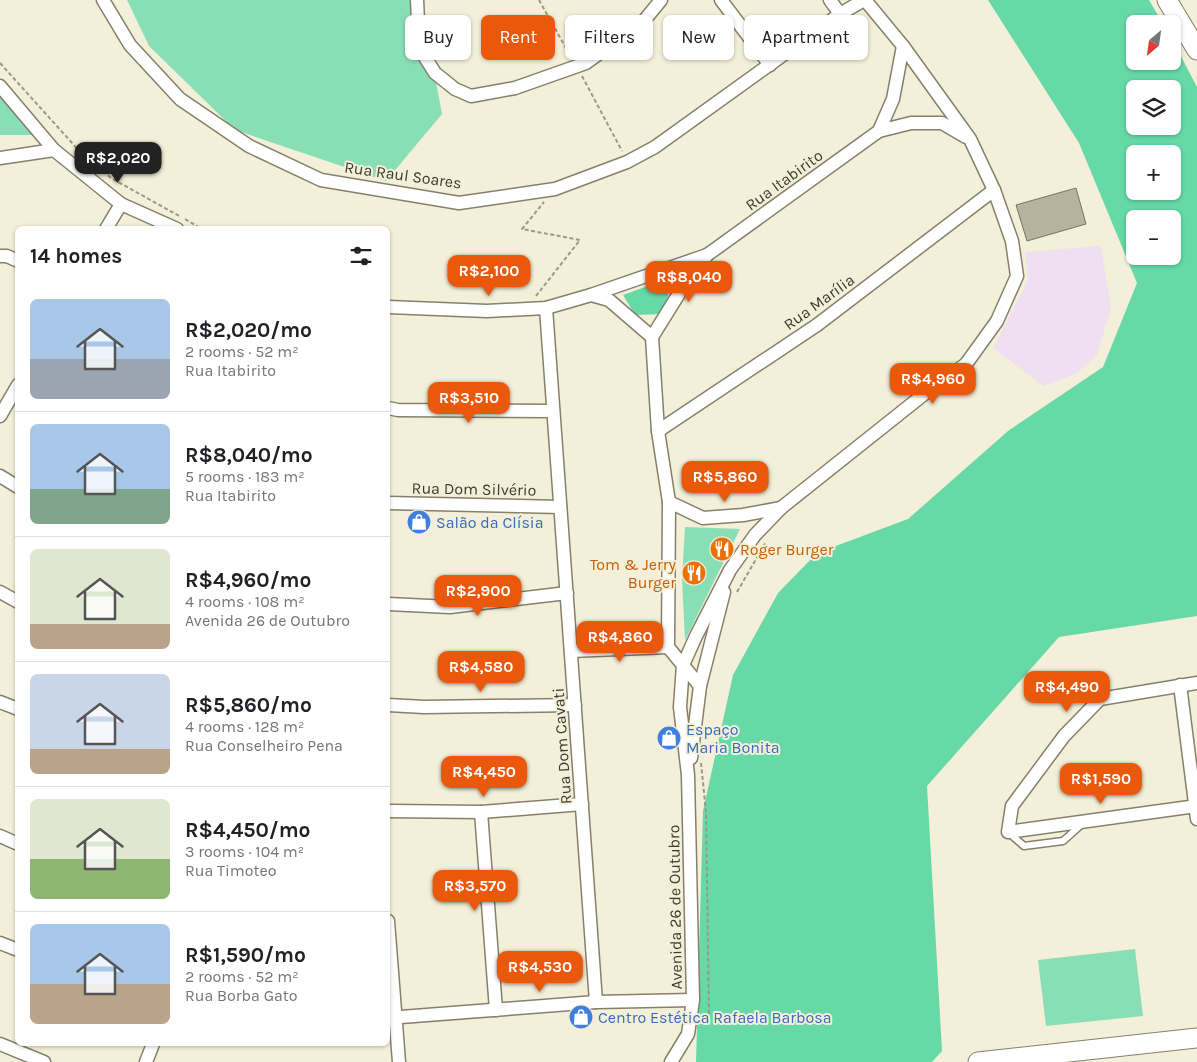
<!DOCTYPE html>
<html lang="en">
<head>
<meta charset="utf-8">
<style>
  :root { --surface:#fff; --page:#f6f6f6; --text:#202124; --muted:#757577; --line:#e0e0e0; --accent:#ea580c }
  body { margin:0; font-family:Karla,sans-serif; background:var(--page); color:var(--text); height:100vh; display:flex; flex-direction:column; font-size:19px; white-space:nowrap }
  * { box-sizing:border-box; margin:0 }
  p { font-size:16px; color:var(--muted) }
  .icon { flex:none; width:28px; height:28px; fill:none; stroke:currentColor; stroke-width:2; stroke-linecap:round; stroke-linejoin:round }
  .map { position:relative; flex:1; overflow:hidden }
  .sheet { position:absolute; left:15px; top:226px; width:375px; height:820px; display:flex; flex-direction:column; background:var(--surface); border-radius:8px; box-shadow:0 1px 4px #0004 }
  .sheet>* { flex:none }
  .top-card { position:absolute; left:405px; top:15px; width:475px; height:45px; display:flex; gap:10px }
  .needle { width:32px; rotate:209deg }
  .tools { position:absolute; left:1126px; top:15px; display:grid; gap:10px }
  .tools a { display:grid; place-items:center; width:55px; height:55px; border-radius:8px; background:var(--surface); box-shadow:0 1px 4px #0004; font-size:25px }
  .price { position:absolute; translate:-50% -42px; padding:0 11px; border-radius:10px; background:var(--accent); color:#fff; font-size:16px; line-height:32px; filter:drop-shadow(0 1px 2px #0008) }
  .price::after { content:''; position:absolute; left:50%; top:30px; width:15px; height:11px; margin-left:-8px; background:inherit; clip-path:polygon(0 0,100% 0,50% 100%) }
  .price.selected { background:#222; color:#fff }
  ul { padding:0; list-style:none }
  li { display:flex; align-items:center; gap:15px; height:125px; padding:0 15px }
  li+li { border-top:1px solid var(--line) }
  li span { display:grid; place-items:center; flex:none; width:140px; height:100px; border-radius:8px; color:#555 }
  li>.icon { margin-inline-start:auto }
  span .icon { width:60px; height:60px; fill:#fffc; stroke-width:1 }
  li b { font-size:21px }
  h2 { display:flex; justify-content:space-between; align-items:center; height:60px; padding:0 15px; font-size:21px }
  .chip { padding:0 18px; border-radius:8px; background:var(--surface); box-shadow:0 1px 4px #0004; font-size:18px; line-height:45px }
  .chip.selected { background:var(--accent); color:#fff }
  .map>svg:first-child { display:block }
</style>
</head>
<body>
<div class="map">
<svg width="1197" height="1062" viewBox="0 0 1197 1062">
  <rect width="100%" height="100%" fill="#f4efd8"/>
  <path fill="#eedff1" d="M1101 246 1111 308 1097 355 1076 374 1043 386 993 348 1028 280 1025 252Z"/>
  <g fill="#88dfb6">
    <path d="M127 0H421L442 114 386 181 235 130 149 46Z"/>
    <path d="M0 93 35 135H0Z"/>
    <path d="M685 527 740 529 685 640 682 579Z"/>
    <path d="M1135 949 1143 1016 1046 1026 1038 960Z"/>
  </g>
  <g fill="#66d9a7" fill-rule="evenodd">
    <path d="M988 0H1149L1163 24H1135V61H1172L1173 41 1197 87V616L1059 637 927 786 942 1051 932 1062H696L703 811 733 675 778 593 817 553 908 519 1008 431 1103 367 1137 283 1079 143ZM1135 89H1172V126H1135ZM1135 154H1172V191H1135ZM1135 219H1172V256H1135Z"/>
    <path d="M672 277 664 314 635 315 623 295Z"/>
  </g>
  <path fill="#b6b29c" stroke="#78745f" d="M1076 188 1086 224 1027 241 1016 205Z"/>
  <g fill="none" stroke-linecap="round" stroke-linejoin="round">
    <defs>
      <path id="lane" d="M1008 832 1024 846 1063 841 1081 825"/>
      <g id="street">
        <path d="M103 0 130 45 180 99 249 146 321 180 459 203 555 189 627 162 655 147 840 14 864 0"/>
        <path d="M417 0 419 41 423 54 435 73 455 89 471 96 515 88 586 63 643 22 661 0"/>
        <path d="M721 0 770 65"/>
        <path d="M830 0 840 14"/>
        <path d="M0 86 54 150 121 204 177 229"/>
        <path d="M879 131 893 99 903 46"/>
        <path d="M0 158 54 150"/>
        <path d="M106 229 121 204"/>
        <path d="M0 256H7L18 261"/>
        <path d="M591 295 609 300 652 337 658 431 669 502 668 647 700 686"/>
        <path d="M388 307 487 311 546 308 591 295 707 255 879 131 911 123H942L966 137"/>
        <path d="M546 308 596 1002"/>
        <path d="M652 337 680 292 707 255"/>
        <path d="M388 408 398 410 553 411"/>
        <path d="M0 416 18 385"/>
        <path d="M658 431 817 325 994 190"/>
        <path d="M0 476 18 487"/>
        <path d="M669 502 703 518 743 515 781 508"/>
        <path d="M388 503 560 507"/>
        <path d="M0 592 18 602"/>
        <path d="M388 604 450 607 567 593"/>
        <path d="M571 651 668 647"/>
        <path d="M1197 683 1100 699 1064 736 1012 806 1008 832 1197 806"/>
        <path d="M1180 685 1197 819"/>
        <path d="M0 702 18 709"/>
        <path d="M388 705 424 707 575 705"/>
        <path d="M691 758 700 686 724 592"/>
        <path d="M388 811 481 812 582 804"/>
        <path d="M481 812 496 1010"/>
        <path d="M0 836 18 844"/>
        <path d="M388 921 399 1062"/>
        <path d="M0 943 18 950"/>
        <path d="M388 1018 596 1002 693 1000"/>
        <path d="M0 1044 44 1062"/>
        <path d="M146 1062 153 1044"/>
        <path d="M671 1062 688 1034 693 1000 688 775 680 707 683 665 696 636 730 570 755 535 781 508 928 391 966 364 997 321 1017 276 1012 241 994 190 970 139 903 46 865 0"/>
      </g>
      <g id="secondary">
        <path d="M1167 0 1197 50"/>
        <path d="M978 1062 1197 1038"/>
      </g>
    </defs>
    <use href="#lane" stroke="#85806b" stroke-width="9"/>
    <use href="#street" stroke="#85806b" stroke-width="15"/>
    <use href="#secondary" stroke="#85806b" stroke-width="21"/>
    <g stroke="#9c9888" stroke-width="2" stroke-dasharray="4 2.5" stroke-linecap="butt">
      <path d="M539 0 571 57"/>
      <path d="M0 63 82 154 111 178 181 217"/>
      <path d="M582 76 622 151"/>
      <path d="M185 219 202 229"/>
      <path d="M536 296 580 240 522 229 544 202"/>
      <path d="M737 592 766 542"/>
      <path d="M701 763 706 812 709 1013 701 1028"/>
    </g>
    <use href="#lane" stroke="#fff" stroke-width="6"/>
    <use href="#street" stroke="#fff" stroke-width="12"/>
    <use href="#secondary" stroke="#fff" stroke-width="19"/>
  </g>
  <defs>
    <symbol id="shop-disc" viewBox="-11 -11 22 22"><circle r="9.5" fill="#3f7fe0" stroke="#f4efd8"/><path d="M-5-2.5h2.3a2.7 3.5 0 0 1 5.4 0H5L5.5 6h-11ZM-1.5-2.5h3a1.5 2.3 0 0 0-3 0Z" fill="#fff"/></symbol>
    <symbol id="restaurant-disc" viewBox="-11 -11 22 22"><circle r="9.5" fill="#e8710a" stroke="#f4efd8"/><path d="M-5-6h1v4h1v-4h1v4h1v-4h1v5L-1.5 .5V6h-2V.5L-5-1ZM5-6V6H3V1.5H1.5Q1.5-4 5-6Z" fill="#fff"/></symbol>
  </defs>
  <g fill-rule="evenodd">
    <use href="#shop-disc" x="405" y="508" width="28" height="28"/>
    <use href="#restaurant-disc" x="708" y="535" width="28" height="28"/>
    <use href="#restaurant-disc" x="680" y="559" width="28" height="28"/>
    <use href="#shop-disc" x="655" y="724" width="28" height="28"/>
    <use href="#shop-disc" x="567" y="1003" width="28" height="28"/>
  </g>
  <g text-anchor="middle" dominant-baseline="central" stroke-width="4" stroke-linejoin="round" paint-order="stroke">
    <g font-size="16" fill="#3c3a31" stroke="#f4efd8">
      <text transform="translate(403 175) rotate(8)">Rua Raul Soares</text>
      <text transform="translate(784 180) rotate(-36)">Rua Itabirito</text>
      <text transform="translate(819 302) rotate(-36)">Rua Marília</text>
      <text transform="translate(474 489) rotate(1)">Rua Dom Silvério</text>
      <text transform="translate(562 746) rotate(-94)">Rua Dom Cavati</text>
      <text transform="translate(675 907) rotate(-91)">Avenida 26 de Outubro</text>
    </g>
    <g font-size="16" fill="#366cbe" stroke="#f4efd8" text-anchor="start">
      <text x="436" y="522">Salão da Clísia</text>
      <text x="686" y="729">Espaço<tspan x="686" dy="18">Maria Bonita</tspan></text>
      <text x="598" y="1017">Centro Estética Rafaela Barbosa</text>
    </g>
    <g font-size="16" fill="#c56008" stroke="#f4efd8" text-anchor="start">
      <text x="740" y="549">Roger Burger</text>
      <text x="676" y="564" text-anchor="end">Tom &amp; Jerry<tspan x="676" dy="18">Burger</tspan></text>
    </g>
  </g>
</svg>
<div class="tools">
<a><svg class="needle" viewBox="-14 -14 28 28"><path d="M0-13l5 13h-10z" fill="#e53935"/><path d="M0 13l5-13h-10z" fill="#757577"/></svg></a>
<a><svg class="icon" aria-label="layers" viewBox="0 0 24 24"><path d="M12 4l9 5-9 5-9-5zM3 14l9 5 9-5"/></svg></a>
<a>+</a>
<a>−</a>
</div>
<b class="price selected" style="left:118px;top:184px">R$2,020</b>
<b class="price" style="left:489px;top:297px">R$2,100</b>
<b class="price" style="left:689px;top:303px">R$8,040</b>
<b class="price" style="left:933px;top:405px">R$4,960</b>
<b class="price" style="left:469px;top:424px">R$3,510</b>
<b class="price" style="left:725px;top:503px">R$5,860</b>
<b class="price" style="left:478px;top:617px">R$2,900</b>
<b class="price" style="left:620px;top:663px">R$4,860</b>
<b class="price" style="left:481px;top:693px">R$4,580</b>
<b class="price" style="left:1067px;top:713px">R$4,490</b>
<b class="price" style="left:484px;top:798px">R$4,450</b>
<b class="price" style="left:1101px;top:805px">R$1,590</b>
<b class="price" style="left:475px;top:912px">R$3,570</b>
<b class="price" style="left:540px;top:993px">R$4,530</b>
<div class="top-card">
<a class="chip">Buy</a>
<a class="chip selected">Rent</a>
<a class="chip">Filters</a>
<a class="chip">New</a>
<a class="chip">Apartment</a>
</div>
<section class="sheet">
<h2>14 homes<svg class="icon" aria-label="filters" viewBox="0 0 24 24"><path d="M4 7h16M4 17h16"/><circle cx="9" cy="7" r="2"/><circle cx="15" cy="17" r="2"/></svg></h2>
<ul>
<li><span style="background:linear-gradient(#a9c7e8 60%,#9aa5b1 0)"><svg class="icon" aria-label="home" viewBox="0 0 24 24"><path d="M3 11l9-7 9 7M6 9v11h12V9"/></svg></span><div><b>R$2,020/mo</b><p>2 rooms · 52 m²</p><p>Rua Itabirito</p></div></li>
<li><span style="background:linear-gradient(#a9c7e8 65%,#7fa58c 0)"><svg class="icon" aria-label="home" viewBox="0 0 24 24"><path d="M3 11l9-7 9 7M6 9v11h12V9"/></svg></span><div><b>R$8,040/mo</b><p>5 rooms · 183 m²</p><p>Rua Itabirito</p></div></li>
<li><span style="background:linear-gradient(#dfe7d0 75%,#b9a48a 0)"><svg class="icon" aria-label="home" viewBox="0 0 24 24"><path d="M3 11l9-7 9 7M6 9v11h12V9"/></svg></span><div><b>R$4,960/mo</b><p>4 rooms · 108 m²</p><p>Avenida 26 de Outubro</p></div></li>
<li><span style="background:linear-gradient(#c9d6e8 75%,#b9a48a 0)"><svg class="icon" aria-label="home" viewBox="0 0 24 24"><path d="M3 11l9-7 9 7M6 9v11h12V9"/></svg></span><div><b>R$5,860/mo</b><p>4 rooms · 128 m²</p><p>Rua Conselheiro Pena</p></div></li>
<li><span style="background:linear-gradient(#dfe7d0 60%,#8fb573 0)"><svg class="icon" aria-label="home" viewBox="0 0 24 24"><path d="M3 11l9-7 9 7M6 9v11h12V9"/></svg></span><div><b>R$4,450/mo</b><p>3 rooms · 104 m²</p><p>Rua Timoteo</p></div></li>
<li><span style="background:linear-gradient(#a9c7e8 60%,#b9a48a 0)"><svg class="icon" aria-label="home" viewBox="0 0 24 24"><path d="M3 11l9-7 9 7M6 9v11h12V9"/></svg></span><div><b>R$1,590/mo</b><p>2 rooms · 52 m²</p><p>Rua Borba Gato</p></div></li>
</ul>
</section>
</div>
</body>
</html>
